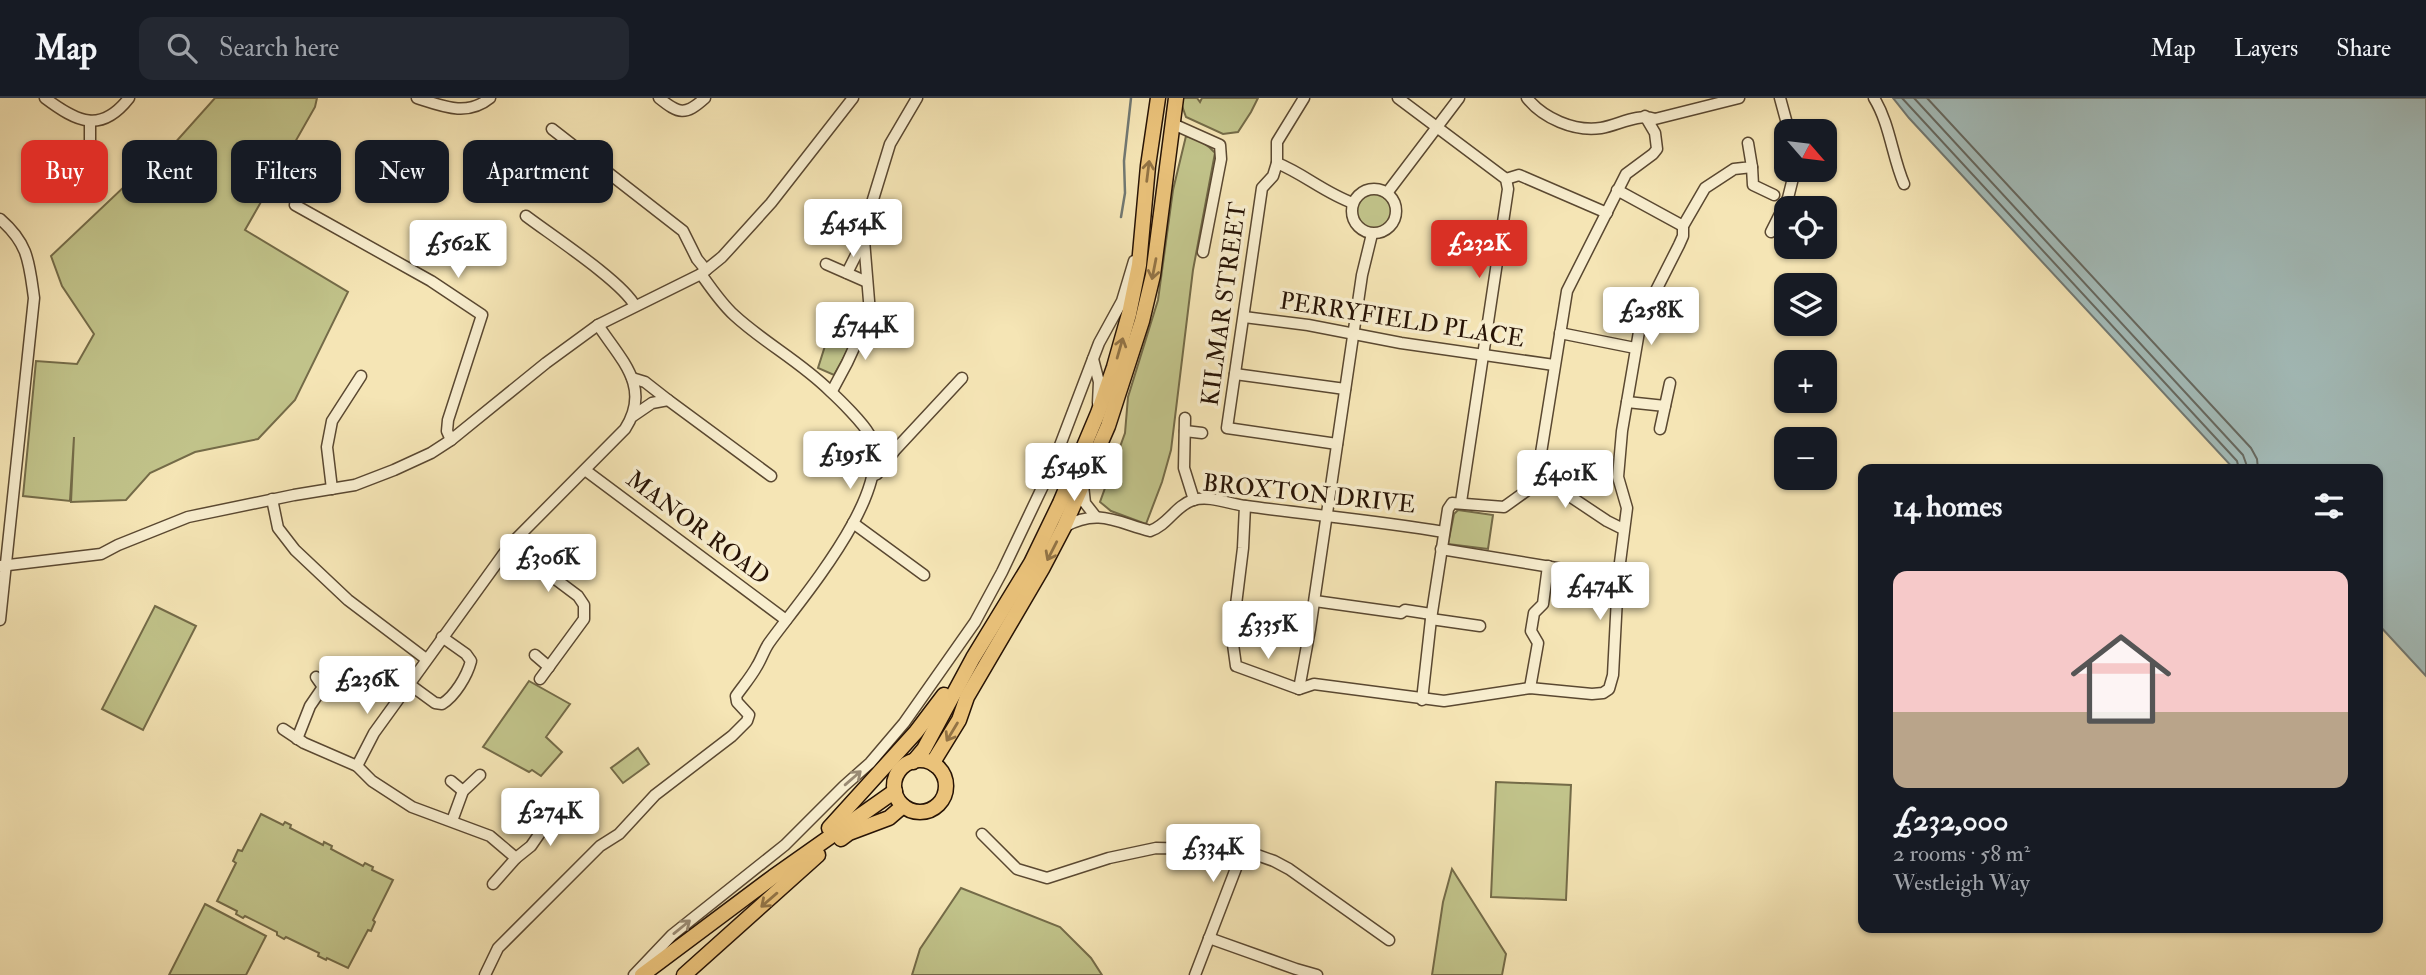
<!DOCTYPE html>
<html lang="en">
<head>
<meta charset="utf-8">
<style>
  :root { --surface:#171b24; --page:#242831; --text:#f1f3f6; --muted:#9ea1a6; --line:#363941; --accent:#d93025 }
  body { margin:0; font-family:"IM FELL Double Pica",serif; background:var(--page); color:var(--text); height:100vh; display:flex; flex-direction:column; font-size:26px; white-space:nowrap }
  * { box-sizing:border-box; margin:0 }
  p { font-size:23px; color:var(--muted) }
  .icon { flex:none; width:38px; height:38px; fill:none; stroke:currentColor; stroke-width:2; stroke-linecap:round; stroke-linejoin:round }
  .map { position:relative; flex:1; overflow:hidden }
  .sheet { position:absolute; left:1858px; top:366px; width:525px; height:469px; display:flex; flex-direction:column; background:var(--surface); border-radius:14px; box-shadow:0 2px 5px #0004 }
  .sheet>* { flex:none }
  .banner { position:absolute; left:21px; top:42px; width:665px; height:63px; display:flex; gap:14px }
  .needle { width:46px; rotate:118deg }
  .controls { position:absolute; left:1774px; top:21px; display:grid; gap:14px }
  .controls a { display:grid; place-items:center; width:63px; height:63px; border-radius:14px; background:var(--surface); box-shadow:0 2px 5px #0004; font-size:35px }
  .price { position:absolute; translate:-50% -60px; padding:0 16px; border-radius:7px; background:#fff; color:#222; font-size:23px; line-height:46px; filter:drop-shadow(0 2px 4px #0008) }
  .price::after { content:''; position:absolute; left:50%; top:42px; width:21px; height:16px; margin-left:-10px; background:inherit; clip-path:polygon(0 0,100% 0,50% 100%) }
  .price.selected { background:var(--accent); color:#fff }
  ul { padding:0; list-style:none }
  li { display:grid; align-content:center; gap:14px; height:371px; padding:0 35px }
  li span { display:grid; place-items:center; height:217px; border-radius:14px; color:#555 }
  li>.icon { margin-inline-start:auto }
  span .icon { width:126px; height:126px; fill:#fffc; stroke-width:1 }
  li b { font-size:30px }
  h2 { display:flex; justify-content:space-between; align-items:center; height:84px; padding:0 35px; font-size:30px }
  .pill { padding:0 24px; border-radius:14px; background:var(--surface); box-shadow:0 2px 5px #0004; font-size:24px; line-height:63px }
  .pill.selected { background:var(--accent); color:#fff }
  header { display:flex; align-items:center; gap:42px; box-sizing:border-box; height:98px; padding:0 35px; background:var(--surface); border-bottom:2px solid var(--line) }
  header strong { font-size:33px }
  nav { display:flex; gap:38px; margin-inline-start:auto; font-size:24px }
  .search { width:490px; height:63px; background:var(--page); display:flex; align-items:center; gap:18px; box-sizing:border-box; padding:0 24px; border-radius:14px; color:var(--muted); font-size:26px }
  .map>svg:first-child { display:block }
</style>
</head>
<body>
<header>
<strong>Map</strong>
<div class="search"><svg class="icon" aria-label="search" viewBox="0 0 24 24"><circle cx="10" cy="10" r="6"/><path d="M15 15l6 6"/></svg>Search here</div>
<nav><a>Map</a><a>Layers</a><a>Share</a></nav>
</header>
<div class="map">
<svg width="2426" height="877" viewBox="0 0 2426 877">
  <rect width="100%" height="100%" fill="#f5e5b5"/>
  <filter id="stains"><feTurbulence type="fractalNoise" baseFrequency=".00286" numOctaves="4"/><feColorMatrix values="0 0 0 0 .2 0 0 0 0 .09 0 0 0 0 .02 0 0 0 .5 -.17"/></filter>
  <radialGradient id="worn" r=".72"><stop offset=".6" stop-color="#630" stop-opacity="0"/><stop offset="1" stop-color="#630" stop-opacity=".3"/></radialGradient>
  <g fill="#c1c38a" stroke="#746b48" stroke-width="2">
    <path d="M215 0H317L315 9 245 132 348 194 295 302 258 341 195 354 150 375 126 402 71 404 74 339 70 403 23 398 36 263 77 266 94 236 62 188 51 158 128 85 148 75Z"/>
    <path d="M1182 0H1197L1200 4 1202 0H1258L1251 14 1238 34 1223 36 1186 19 1181 5Z"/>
    <path d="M1186 38C1197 41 1208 46 1215 55L1193 172 1171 352 1162 384 1146 426 1111 413 1100 404 1125 335 1128 299 1158 202 1173 92Z"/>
    <circle cx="1374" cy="113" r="18"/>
    <path d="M831 229 855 239 834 277 818 270Z"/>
    <path d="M1458 412 1493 417 1488 451 1448 446 1454 416Z"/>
    <path d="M155 508 196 528 143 632 102 611Z"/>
    <path d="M529 583 570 606 546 639 562 654 541 678 532 672 529 674 483 649Z"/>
    <path d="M638 650 649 666 623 685 611 670Z"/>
    <path d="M1496 684 1571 687 1566 802 1491 799Z"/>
    <path d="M261 716 283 727 285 724 291 727 290 730 323 747 324 744 332 748 331 751 363 768 365 765 373 769 372 772 393 782 373 822 375 824 371 833 368 832 348 870 327 860 326 862 318 858 319 855 286 839 284 841 277 837V834L245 818 243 820 236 816 237 813 217 803 236 765 233 763 238 752 242 753Z"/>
    <path d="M1452 771 1506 856 1502 877H1432L1443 804Z"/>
    <path d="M961 790 1060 829 1091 860 1102 877H912L920 851Z"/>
    <path d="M205 806 266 838 246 877H169Z"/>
  </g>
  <path fill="#a3bcba" stroke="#717872" stroke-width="2" d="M1893 0H2426V578L2378 526V371H2234L1909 20Z"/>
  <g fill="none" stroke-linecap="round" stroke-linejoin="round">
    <g stroke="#656860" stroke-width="2">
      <path d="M1902 0 2237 363 2239 371"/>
      <path d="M1914 0 2243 357 2248 371"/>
      <path d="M1927 0 2251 350 2257 361 2258 371"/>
    </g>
    <path stroke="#717872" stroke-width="2.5" d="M1121 119 1125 95 1124 63 1131 0"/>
    <defs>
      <g id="minor">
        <path d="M45 0C77 24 101 36 129 0"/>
        <path d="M417 0C442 8 467 19 490 0"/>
        <path d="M659 0C679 16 685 18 705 0"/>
        <path d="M1304 0 1277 44V65L1273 78 1262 90 1227 330 1337 346"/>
        <path d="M1398 0 1506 81 1508 91 1461 404"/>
        <path d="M1527 0C1543 20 1574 34 1601 30 1619 27 1637 15 1655 21L1739 0"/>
        <path d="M1780 0 1789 33"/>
        <path d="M1874 0C1890 26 1892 58 1904 86"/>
        <path d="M1173 26 1220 47 1221 61 1203 154"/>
        <path d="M552 31 683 133 697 161 706 172"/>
        <path d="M1277 65C1304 76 1325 95 1353 105"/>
        <path d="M1752 69 1753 87 1774 97"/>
        <path d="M90 70V24"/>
        <path d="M1506 81 1519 77 1607 115"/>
        <circle cx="1374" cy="113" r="22"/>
        <path d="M1617 92 1683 128"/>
        <path d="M1387 95 1459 0"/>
        <path d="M295 107 431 183 482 217 448 322 447 333 451 342"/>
        <path d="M526 118C551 137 623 184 635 208"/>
        <path d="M0 121C29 146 29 165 34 200L0 522"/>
        <path d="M1771 134 1788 100 1795 72"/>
        <path d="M826 166 867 184"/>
        <path d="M847 175 863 143"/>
        <path d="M1244 219 1308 227 1401 245 1554 267"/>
        <path d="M1560 235 1635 250"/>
        <path d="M1093 261 1099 284 1098 305"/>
        <path d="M1235 276 1345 291"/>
        <path d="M632 280 645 284 668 302"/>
        <path d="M832 293 847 265 870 215 864 142 871 108 890 46 917 0"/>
        <path d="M1627 304 1665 308"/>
        <path d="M633 318 652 305 668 302 771 378"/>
        <path d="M1185 320 1184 370 1194 402"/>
        <path d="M1660 331 1670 285"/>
        <path d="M1185 333 1202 335"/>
        <path d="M585 372 786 522"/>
        <path d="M1538 377 1607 423 1623 431"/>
        <path d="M872 378 877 376 895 352 962 280"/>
        <path d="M1083 387 1085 405 1096 419"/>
        <path d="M332 391 327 349 332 323 361 278"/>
        <path d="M272 401 278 430 295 452 348 502 426 561"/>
        <path d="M1245 408 1243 450 1232 539 1236 568 1299 591 1314 586 1444 603 1530 590 1592 596 1603 595 1609 591 1613 577 1618 480 1627 410 1618 379 1622 333 1641 222 1679 147 1683 138V128L1705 90 1734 71 1752 69 1748 45"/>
        <path d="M853 425 924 477"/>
        <path d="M1064 429C1098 410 1116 424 1150 433 1168 427 1175 408 1193 402 1210 397 1229 406 1246 408 1312 417 1379 423 1444 434"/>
        <path d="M510 447 578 498 584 507V521L540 581"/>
        <path d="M1441 451 1618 480"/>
        <path d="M0 468 101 456 118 447 188 419 294 397 355 387 394 372 431 355 451 342 546 265 598 227 701 176 722 159 771 105 853 0"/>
        <path d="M1315 503 1401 515 1405 512 1431 516"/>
        <path d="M1431 521 1480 528"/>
        <path d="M535 557 549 569"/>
        <path d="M316 579 323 589 336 595"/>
        <path d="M409 586 435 605 442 606C455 598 467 578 471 563L466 556 442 539"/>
        <path d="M1530 590 1538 545 1531 533 1534 515 1543 506 1548 468"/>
        <path d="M1299 591 1310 531 1362 177 1372 136"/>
        <path d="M1422 602 1431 521 1448 411 1452 405 1504 409 1536 386 1567 193 1626 76 1653 56 1657 51 1655 35 1645 18"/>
        <path d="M283 631 304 645 357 668 372 683 412 709 490 738 516 760"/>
        <path d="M297 641 310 608 323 589"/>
        <path d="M357 668 374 635 510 447 625 331C652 289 621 262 598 227"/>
        <path d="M451 683 463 693"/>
        <path d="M567 716 571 699"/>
        <path d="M452 723 463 693 480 677"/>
        <path d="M982 736 1017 771 1047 780 1109 760 1156 750 1243 752 1274 763 1289 771 1389 842"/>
        <path d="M493 786 516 760 531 748 549 722 555 718 567 716 576 720 584 728"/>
        <path d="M1209 840 1296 871 1317 877"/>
        <path d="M485 877 498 850 600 748 619 736 655 697 732 638 747 623 749 617 737 604 736 598C743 588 751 579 757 568 762 560 764 552 769 545 799 503 899 390 869 336 863 325 840 302 830 293 801 264 763 244 734 217 721 205 711 190 701 176"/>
        <path d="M634 877 672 837 785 747 844 688 870 665 904 625 975 524 1002 474 1051 371 1099 245 1122 203 1134 163"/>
        <path d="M1195 877 1243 752"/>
      </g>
      <g id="major">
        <circle cx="920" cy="688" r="26"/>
        <path d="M913 664 924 651 973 560 1031 465 1060 405 1098 315 1114 269 1129 216 1139 167 1148 68 1158 0"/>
        <path d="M935 667V661L959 622 967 599 1042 471 1064 429 1108 328 1142 223 1153 177 1176 0"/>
        <path d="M829 730 916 634 944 597"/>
        <path d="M841 741 849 735 889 720 903 708"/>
        <path d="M642 877 773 779 895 693"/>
        <path d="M684 877 818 757"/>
      </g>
    </defs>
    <use href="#minor" stroke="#5a4831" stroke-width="13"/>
    <use href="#major" stroke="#271305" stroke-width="17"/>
    <use href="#minor" stroke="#f8eecf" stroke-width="10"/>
    <use href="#major" stroke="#eac27a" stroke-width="14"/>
  </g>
  <defs><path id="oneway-shaft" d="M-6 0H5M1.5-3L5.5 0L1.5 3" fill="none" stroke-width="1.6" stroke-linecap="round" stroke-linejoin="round" transform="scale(1.75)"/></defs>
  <g stroke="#927345">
    <use href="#oneway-shaft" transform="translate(1148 73) rotate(-83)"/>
    <use href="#oneway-shaft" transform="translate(1154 171) rotate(101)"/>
    <use href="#oneway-shaft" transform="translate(1120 250) rotate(-74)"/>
    <use href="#oneway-shaft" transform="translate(1052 453) rotate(117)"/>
    <use href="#oneway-shaft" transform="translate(952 634) rotate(121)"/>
    <use href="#oneway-shaft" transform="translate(769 802) rotate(139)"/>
  </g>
  <g stroke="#9a8b74">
    <use href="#oneway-shaft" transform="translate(853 680) rotate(-41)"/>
    <use href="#oneway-shaft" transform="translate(682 829) rotate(-39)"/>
  </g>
  <g text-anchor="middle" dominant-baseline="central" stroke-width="7" stroke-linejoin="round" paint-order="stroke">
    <g font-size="24" fill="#271305" stroke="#f8eecf">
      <text transform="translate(1224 206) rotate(-82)">KILMAR STREET</text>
      <text transform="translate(1402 222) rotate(9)">PERRYFIELD PLACE</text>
      <text transform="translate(1309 396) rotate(6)">BROXTON DRIVE</text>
      <text transform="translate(698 430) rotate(37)">MANOR ROAD</text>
    </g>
  </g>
  <rect width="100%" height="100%" filter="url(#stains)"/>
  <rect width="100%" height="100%" fill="url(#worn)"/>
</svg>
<div class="controls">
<a><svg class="needle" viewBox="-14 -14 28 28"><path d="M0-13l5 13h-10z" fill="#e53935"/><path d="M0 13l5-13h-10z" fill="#9ea1a6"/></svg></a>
<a><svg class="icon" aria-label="locate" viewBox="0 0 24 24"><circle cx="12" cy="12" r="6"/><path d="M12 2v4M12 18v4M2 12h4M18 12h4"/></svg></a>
<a><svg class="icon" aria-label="layers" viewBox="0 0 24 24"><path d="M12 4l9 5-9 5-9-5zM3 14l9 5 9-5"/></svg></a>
<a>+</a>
<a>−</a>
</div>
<b class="price" style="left:853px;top:161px">£454K</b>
<b class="price" style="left:458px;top:182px">£562K</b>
<b class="price selected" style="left:1479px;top:182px">£232K</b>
<b class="price" style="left:1651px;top:249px">£258K</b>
<b class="price" style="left:865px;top:264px">£744K</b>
<b class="price" style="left:850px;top:393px">£195K</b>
<b class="price" style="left:1074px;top:405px">£549K</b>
<b class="price" style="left:1565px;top:412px">£401K</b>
<b class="price" style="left:548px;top:496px">£306K</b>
<b class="price" style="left:1600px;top:524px">£474K</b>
<b class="price" style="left:1268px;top:563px">£335K</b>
<b class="price" style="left:367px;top:618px">£236K</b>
<b class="price" style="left:550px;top:750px">£274K</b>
<b class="price" style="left:1213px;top:786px">£334K</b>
<div class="banner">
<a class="pill selected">Buy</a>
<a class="pill">Rent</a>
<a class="pill">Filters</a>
<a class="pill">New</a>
<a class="pill">Apartment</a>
</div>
<section class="sheet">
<h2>14 homes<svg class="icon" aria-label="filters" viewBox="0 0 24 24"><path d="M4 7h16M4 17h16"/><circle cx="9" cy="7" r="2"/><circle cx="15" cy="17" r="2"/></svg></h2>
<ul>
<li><span style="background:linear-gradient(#f6c9c9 65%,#b9a48a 0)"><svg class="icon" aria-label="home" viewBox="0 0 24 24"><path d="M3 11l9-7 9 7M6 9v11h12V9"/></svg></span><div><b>£232,000</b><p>2 rooms · 58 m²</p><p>Westleigh Way</p></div></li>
</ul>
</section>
</div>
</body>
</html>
